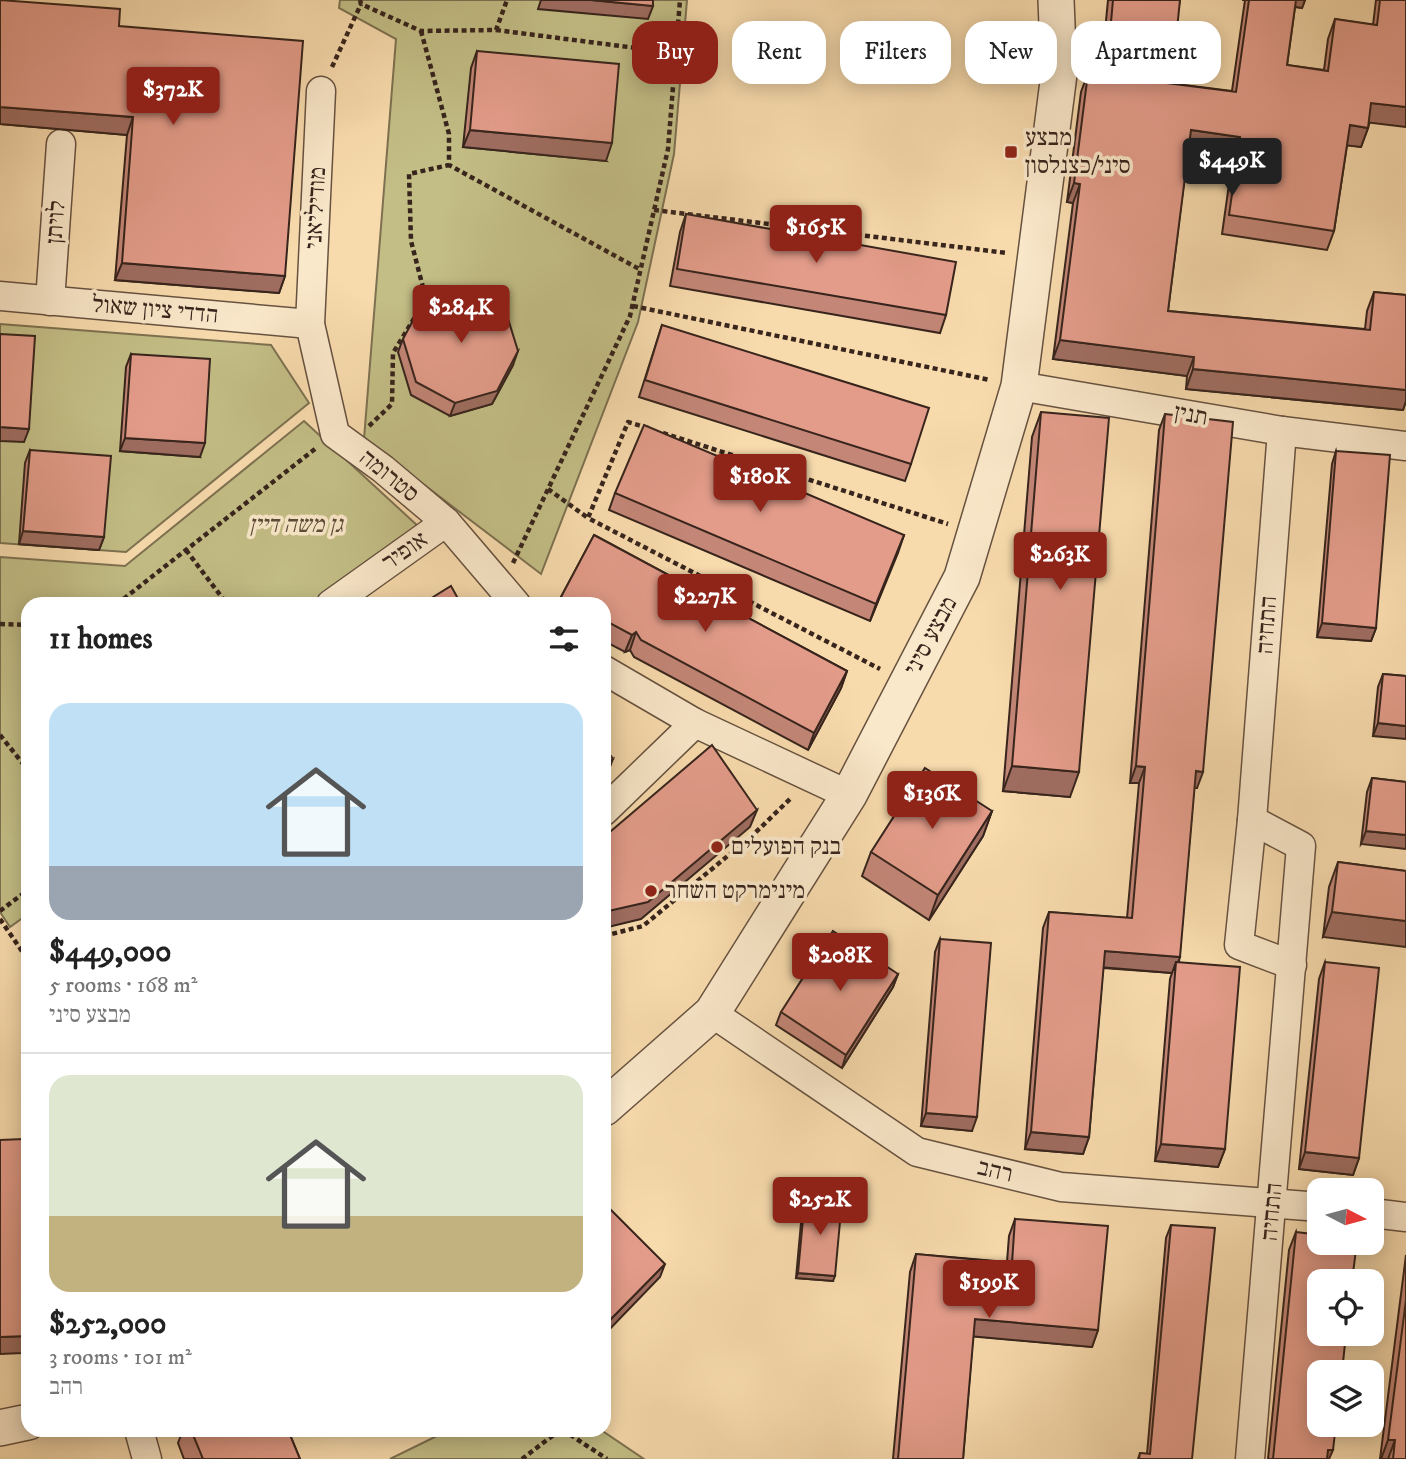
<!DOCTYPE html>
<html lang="en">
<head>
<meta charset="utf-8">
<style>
  :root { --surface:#fff; --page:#f2f2f2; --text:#222; --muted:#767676; --line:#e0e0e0; --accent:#8f2418 }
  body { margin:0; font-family:"IM FELL DW Pica","Frank Ruhl Libre",serif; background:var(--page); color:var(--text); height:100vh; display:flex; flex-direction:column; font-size:26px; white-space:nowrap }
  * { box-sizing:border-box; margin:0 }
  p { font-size:23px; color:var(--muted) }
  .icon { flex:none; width:38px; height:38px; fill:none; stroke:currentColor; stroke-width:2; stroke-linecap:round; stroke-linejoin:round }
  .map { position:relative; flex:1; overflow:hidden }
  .side { position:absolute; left:21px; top:597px; width:590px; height:840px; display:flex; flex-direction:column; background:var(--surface); border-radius:21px; box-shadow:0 4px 18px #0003 }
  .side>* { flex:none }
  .top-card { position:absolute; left:632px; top:21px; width:665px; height:63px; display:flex; gap:14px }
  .needle { width:46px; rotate:96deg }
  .buttons { position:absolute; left:1307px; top:1178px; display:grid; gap:14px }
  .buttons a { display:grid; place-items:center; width:77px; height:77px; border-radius:14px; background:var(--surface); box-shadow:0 4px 18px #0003; font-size:35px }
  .price { position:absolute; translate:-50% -60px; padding:0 16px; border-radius:7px; background:var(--accent); color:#fff; font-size:23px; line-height:46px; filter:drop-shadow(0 2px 4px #0008) }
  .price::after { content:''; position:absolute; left:50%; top:42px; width:21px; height:16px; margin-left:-10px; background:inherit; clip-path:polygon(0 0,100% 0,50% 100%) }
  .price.selected { background:#222; color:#fff }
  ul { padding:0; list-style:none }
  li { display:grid; align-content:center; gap:14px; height:371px; padding:0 28px }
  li+li { border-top:2px solid var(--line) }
  li span { display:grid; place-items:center; height:217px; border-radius:21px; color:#555 }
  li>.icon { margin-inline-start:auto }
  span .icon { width:126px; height:126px; fill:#fffc; stroke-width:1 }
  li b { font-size:30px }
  h2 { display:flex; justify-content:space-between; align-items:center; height:84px; padding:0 28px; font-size:30px }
  .chip { padding:0 24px; border-radius:21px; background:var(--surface); box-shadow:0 4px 18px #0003; font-size:24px; line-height:63px }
  .chip.selected { background:var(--accent); color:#fff }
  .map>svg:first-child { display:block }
</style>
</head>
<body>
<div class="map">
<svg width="1406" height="1459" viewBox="0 0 1406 1459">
  <rect width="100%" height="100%" fill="#f8dbad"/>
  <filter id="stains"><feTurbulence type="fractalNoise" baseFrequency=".00286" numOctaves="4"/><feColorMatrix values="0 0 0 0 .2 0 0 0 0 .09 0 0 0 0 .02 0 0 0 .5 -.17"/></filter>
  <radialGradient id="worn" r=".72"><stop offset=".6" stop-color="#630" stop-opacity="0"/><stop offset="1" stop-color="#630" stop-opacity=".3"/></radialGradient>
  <g fill="#c3be86" stroke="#7d7151" stroke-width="2">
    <path d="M340 0H687L674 154 638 322 541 574 364 439 396 39 339 8Z"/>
    <path d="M0 324 271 345 309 403 126 552 0 543Z"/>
    <path d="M304 421 420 528 316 604H28V914L10 927 0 912V557L125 566Z"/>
    <path d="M449 1430H601L644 1459H390Z"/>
  </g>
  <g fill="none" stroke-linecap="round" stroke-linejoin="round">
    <defs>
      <g id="minor">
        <path d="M321 91 310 324 335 434 383 469 446 522 516 604"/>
        <path d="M0 296 310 324"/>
        <path d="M50 301 61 144"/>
        <path d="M1019 386 1282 431 1406 446"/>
        <path d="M331 604 446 522"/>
        <path d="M604 670 695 723 849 795"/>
        <path d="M604 811 695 723"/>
        <path d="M1252 820 1239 945 1292 965"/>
        <path d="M712 1013 917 1152 1061 1187 1320 1207"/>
        <path d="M1372 1213 1406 1217"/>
        <path d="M139 1430 147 1459"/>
        <path d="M1250 1459 1301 846 1252 820 1282 431"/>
      </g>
      <g id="tertiary">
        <path d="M604 1108 712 1013 849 795 962 577 1019 386 1059 74 1056 0"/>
        <path d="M0 1428 28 1422"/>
      </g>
    </defs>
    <use href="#minor" stroke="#675240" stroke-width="31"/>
    <use href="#tertiary" stroke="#675240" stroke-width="38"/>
    <g stroke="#37241c" stroke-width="4.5" stroke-dasharray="5 3.5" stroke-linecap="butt">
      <path d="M360 0 361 4 421 31 496 30 507 0"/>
      <path d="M496 30 675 53"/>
      <path d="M421 31 449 134V165L641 270"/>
      <path d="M332 67 361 4"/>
      <path d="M654 210 1007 253"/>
      <path d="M423 304 426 299 411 241 409 174 449 165"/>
      <path d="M633 306 990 380"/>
      <path d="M369 426 392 404 393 353 418 312"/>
      <path d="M648 428 628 422 588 518 880 669"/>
      <path d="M663 433 948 524"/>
      <path d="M548 489 588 518"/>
      <path d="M186 550 227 604"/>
      <path d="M513 563 630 316 668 149 680 0"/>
      <path d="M117 604 315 449"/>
      <path d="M0 624 28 625"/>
      <path d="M0 735 28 770"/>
      <path d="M0 911 28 890"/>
      <path d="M0 919 28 960"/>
      <path d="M604 936 643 926 753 835 792 797"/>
      <path d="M563 1430 607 1459"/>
      <path d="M522 1459 560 1430"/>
    </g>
    <use href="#minor" stroke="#fae8ca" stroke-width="28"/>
    <use href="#tertiary" stroke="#fae8ca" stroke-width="35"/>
  </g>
  <g fill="#c38677" stroke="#37241c" stroke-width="2">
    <path d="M0 0 119 26 285 276 279 293 115 280 127 135 0 124Z"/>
    <path d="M1108 0H1180L1169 58 1103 52Z"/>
    <path d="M1242 0H1305L1302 8 1295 7 1287 65 1324 70 1328 39 1335 19 1373 25 1376 0H1406L1368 128 1361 147 1347 145 1334 231 1327 250 1222 234 1233 156 1188 150 1168 311 1365 329 1367 311 1374 292 1406 295V401L1403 410 1186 389 1187 376 1053 359 1073 203 1067 202 1081 92 1088 73 1232 91 1245 0Z"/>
    <path d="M477 51 606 161 463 147 471 68Z"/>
    <path d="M686 214 946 315 940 333 670 286 680 232Z"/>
    <path d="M662 325 911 464 905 481 639 397Z"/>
    <path d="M403 339 513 365 492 404 450 416 411 395 398 352Z"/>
    <path d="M131 354 200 457 120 451 126 367Z"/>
    <path d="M1041 412 1070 797 1003 791 1032 437Z"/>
    <path d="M1165 414 1197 788H1194L1179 962 1225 1149 1218 1167 1155 1161 1170 979 1172 973 1103 968 1089 1137 1083 1154 1025 1149 1043 928 1049 912 1127 918 1139 783H1130L1159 430Z"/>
    <path d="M30 450 104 537 99 550 19 544 25 463Z"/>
    <path d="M1336 451 1376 628 1371 641 1317 637 1332 464Z"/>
    <path d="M615 493 904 535 870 621 609 510Z"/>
    <path d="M594 535 847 671 841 688 808 750 634 657 630 650 625 652 604 641V604H558L561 597Z"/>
    <path d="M1383 674 1406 676 1373 736 1378 687Z"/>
    <path d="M1372 778 1406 782 1361 844 1367 792Z"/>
    <path d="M992 811 983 836 929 920 862 876 871 852Z"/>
    <path d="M1338 862 1406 871 1323 937 1329 887Z"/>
    <path d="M940 939 972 1131 921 1126 935 952Z"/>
    <path d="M1325 962 1359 1158 1353 1175 1299 1169 1319 979Z"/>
    <path d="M898 974 893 987 842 1068 776 1025 781 1012Z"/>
    <path d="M805 1197 833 1281 796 1278 803 1201Z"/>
    <path d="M1015 1219 1098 1330 1092 1347 973 1336 963 1459H893L910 1272 916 1254 1007 1262 1009 1236Z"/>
    <path d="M1171 1225 1192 1459H1138L1140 1453 1147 1454 1166 1238Z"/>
    <path d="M1296 1232 1329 1459H1268L1289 1250Z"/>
    <path d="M1406 1255V1459H1380Z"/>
    <path d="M183 1430H288L300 1459H184L178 1443Z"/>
  </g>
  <g fill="#9f6d61" stroke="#37241c" stroke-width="2">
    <path d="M541 0H591L653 6 648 19 538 9Z"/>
    <path d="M1293 0H1305L1302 8 1291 6Z"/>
    <path d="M1110 33 1176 39 1169 58 1103 52Z"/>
    <path d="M1371 103 1406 107V127L1364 122Z"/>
    <path d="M0 107 133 117 127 135 0 124Z"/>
    <path d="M1350 125 1368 128 1361 147 1343 145Z"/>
    <path d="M470 130 612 143 606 161 463 147Z"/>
    <path d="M1191 130 1240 137 1233 156 1184 150Z"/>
    <path d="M1074 183 1080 184 1073 203 1067 202Z"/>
    <path d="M122 263 285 276 279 293 115 280Z"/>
    <path d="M1060 340 1194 357 1187 376 1053 359Z"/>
    <path d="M518 351 513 365 492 404 450 416 455 403Z"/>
    <path d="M1193 369 1406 390V401L1403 410 1186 389Z"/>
    <path d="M0 427 29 429 24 442 0 441Z"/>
    <path d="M125 438 205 443 200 457 120 451Z"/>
    <path d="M23 531 104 537 99 550 19 544Z"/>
    <path d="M904 535 898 553 870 621 876 604Z"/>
    <path d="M1322 623 1376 628 1371 641 1317 637Z"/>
    <path d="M636 632 630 650 625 652 632 635Z"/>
    <path d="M847 671 841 688 808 750 814 733Z"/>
    <path d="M1378 723 1406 726V739L1373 736Z"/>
    <path d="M613 759 608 772 604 775V765Z"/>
    <path d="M1012 766 1079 772 1070 797 1003 791Z"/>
    <path d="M1136 766 1145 767 1139 783H1130Z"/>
    <path d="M1196 771 1203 772 1197 788H1190Z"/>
    <path d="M757 810 750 827 641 919 604 928V912Z"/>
    <path d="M992 811 983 836 929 920 938 895Z"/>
    <path d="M1366 831 1406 835V849L1361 844Z"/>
    <path d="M1332 912 1406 921V947L1323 937Z"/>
    <path d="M1105 951 1180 957 1175 971 1176 962 1172 973 1099 967Z"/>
    <path d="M898 974 893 987 842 1068 846 1055Z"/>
    <path d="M926 1113 977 1117 972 1131 921 1126Z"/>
    <path d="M1031 1132 1089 1137 1083 1154 1025 1149Z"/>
    <path d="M1161 1144 1225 1149 1218 1167 1155 1161Z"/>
    <path d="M1305 1152 1359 1158 1353 1175 1299 1169Z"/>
    <path d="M665 1264 660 1277 604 1335V1326Z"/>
    <path d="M798 1273 835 1276 833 1281 796 1278Z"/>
    <path d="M975 1319 1098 1330 1092 1347 969 1336Z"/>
    <path d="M28 1336 22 1353 0 1354V1337Z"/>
    <path d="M1388 1440H1395L1388 1459H1381Z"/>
    <path d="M1328 1450H1333L1329 1459H1324Z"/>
  </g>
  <g fill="#e39c8a" stroke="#37241c" stroke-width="2">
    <path d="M0 0 120 9 119 26 303 41 285 276 122 263 133 117 0 107Z"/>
    <path d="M591 0H653V6Z"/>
    <path d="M1113 0H1180L1176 39 1110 33Z"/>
    <path d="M1249 0H1296L1287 65 1328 71 1335 19 1377 25 1380 0H1406V107L1371 103 1368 128 1350 125 1334 231 1229 215 1240 137 1191 130 1168 311 1370 330 1374 292 1406 295V390L1193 369 1194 357 1060 340 1080 184 1074 183 1088 73 1236 92Z"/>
    <path d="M477 51 619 64 612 143 470 130Z"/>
    <path d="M686 214 956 262 946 315 677 269Z"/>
    <path d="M467 288 505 309 518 351 497 391 455 403 416 382 403 339 424 300Z"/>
    <path d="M662 325 929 408 911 464 645 380Z"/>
    <path d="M0 334 35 336 29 429 0 427Z"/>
    <path d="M131 354 210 359 205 443 125 438Z"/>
    <path d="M1041 412 1109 418 1079 772 1012 766Z"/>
    <path d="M1165 414 1233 422 1203 772 1196 771 1180 957 1105 951 1089 1137 1031 1132 1049 912 1132 918 1145 767 1136 766Z"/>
    <path d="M644 425 904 535 876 604 615 493Z"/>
    <path d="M30 450 111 456 104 537 23 531Z"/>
    <path d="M1336 451 1390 455 1376 628 1322 623Z"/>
    <path d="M594 535 847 671 814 733 641 640 636 632 632 635 604 620V604H574L561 597Z"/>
    <path d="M451 586 461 604H422Z"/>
    <path d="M1383 674 1406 676V726L1378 723Z"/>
    <path d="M712 745 757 810 648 902 604 912V837Z"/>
    <path d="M604 746 613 759 604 765Z"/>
    <path d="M925 768 992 811 938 895 871 852Z"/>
    <path d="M1372 778 1406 782V835L1366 831Z"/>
    <path d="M1338 862 1406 871V921L1332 912Z"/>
    <path d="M833 931 898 974 846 1055 781 1012Z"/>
    <path d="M940 939 991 943 977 1117 926 1113Z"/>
    <path d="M1176 962 1240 967 1225 1149 1161 1144Z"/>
    <path d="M1325 962 1379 968 1359 1158 1305 1152Z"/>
    <path d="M23 1139 28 1336 0 1337V1140Z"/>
    <path d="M805 1197 842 1200 835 1276 798 1273Z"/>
    <path d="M611 1210 665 1264 604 1326V1217Z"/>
    <path d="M1015 1219 1108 1226 1098 1330 975 1319 963 1459H898L916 1254 1012 1263Z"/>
    <path d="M1171 1225 1215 1228 1192 1459H1139L1140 1453 1150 1454Z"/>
    <path d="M1296 1232 1320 1235V1242H1357L1352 1281H1320V1334H1346L1342 1372H1320V1424H1336L1333 1450H1328L1327 1459H1273Z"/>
    <path d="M1406 1300V1459H1393L1395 1440H1388Z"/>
    <path d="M191 1430H288L300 1459H203Z"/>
  </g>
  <g fill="#8f2418" stroke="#fae8ca" stroke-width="2.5">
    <rect x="1004" y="145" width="14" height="14" rx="3.5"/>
    <circle cx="717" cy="847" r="7"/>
    <circle cx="651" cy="891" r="7"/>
  </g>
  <g text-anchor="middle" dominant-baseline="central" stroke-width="7" stroke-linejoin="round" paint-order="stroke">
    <g font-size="24" fill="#37241c" stroke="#fae8ca" text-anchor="start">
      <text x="1025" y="138">מבצע<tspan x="1025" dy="28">סיני/כצנלסון</tspan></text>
      <text x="731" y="847">בנק הפועלים</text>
      <text x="665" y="891">מינימרקט השחר</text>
    </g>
    <g font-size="24" fill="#37241c" stroke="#fae8ca">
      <text transform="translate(316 208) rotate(-87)">מודיליאני</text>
      <text transform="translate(56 222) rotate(-86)">לויתן</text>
      <text transform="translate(155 310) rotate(5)">הדדי ציון שאול</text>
      <text transform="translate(1191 415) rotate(10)">תנין</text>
      <text transform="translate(389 476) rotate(39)">סטרומה</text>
      <text transform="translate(405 551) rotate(-35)">אופיר</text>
      <text transform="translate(1267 625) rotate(-86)">התחיה</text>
      <text transform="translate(931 636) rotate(-62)">מבצע סיני</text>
      <text transform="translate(995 1171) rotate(13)">רהב</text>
      <text transform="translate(1272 1212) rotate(-85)">התחיה</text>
    </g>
    <g font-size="24" font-style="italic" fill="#5a4a36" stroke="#fae8ca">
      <text x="296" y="525">גן משה דיין</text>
    </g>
  </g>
  <rect width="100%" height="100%" filter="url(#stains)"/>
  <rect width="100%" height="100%" fill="url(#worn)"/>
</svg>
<div class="buttons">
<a><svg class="needle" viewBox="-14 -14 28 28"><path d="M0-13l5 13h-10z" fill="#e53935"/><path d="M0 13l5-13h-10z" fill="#767676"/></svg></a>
<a><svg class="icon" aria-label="locate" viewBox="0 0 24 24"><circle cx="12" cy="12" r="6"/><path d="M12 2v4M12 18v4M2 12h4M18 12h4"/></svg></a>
<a><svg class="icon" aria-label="layers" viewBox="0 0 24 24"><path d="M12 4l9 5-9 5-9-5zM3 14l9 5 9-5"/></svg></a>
</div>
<b class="price" style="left:173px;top:127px">$372K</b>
<b class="price selected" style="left:1232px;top:198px">$449K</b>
<b class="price" style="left:816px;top:265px">$165K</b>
<b class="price" style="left:461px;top:345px">$284K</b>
<b class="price" style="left:760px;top:514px">$180K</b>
<b class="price" style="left:1060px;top:592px">$263K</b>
<b class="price" style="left:705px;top:634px">$227K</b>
<b class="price" style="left:932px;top:831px">$136K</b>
<b class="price" style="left:840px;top:993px">$208K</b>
<b class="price" style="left:820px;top:1237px">$252K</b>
<b class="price" style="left:989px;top:1320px">$199K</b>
<div class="top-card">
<a class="chip selected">Buy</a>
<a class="chip">Rent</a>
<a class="chip">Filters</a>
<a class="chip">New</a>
<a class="chip">Apartment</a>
</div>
<section class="side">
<h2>11 homes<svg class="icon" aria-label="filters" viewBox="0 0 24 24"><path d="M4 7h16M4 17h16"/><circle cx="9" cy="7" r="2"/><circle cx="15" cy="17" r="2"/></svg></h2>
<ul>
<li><span style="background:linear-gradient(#bfe0f5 75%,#9aa5b1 0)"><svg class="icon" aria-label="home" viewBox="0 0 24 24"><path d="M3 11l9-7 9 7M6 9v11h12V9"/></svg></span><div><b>$449,000</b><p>5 rooms · 168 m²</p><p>מבצע סיני</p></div></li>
<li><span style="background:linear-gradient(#dfe7d0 65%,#c2b280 0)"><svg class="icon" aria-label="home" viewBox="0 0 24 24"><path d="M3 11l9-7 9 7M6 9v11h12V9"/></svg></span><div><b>$252,000</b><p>3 rooms · 101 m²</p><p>רהב</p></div></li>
</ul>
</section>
</div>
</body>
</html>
